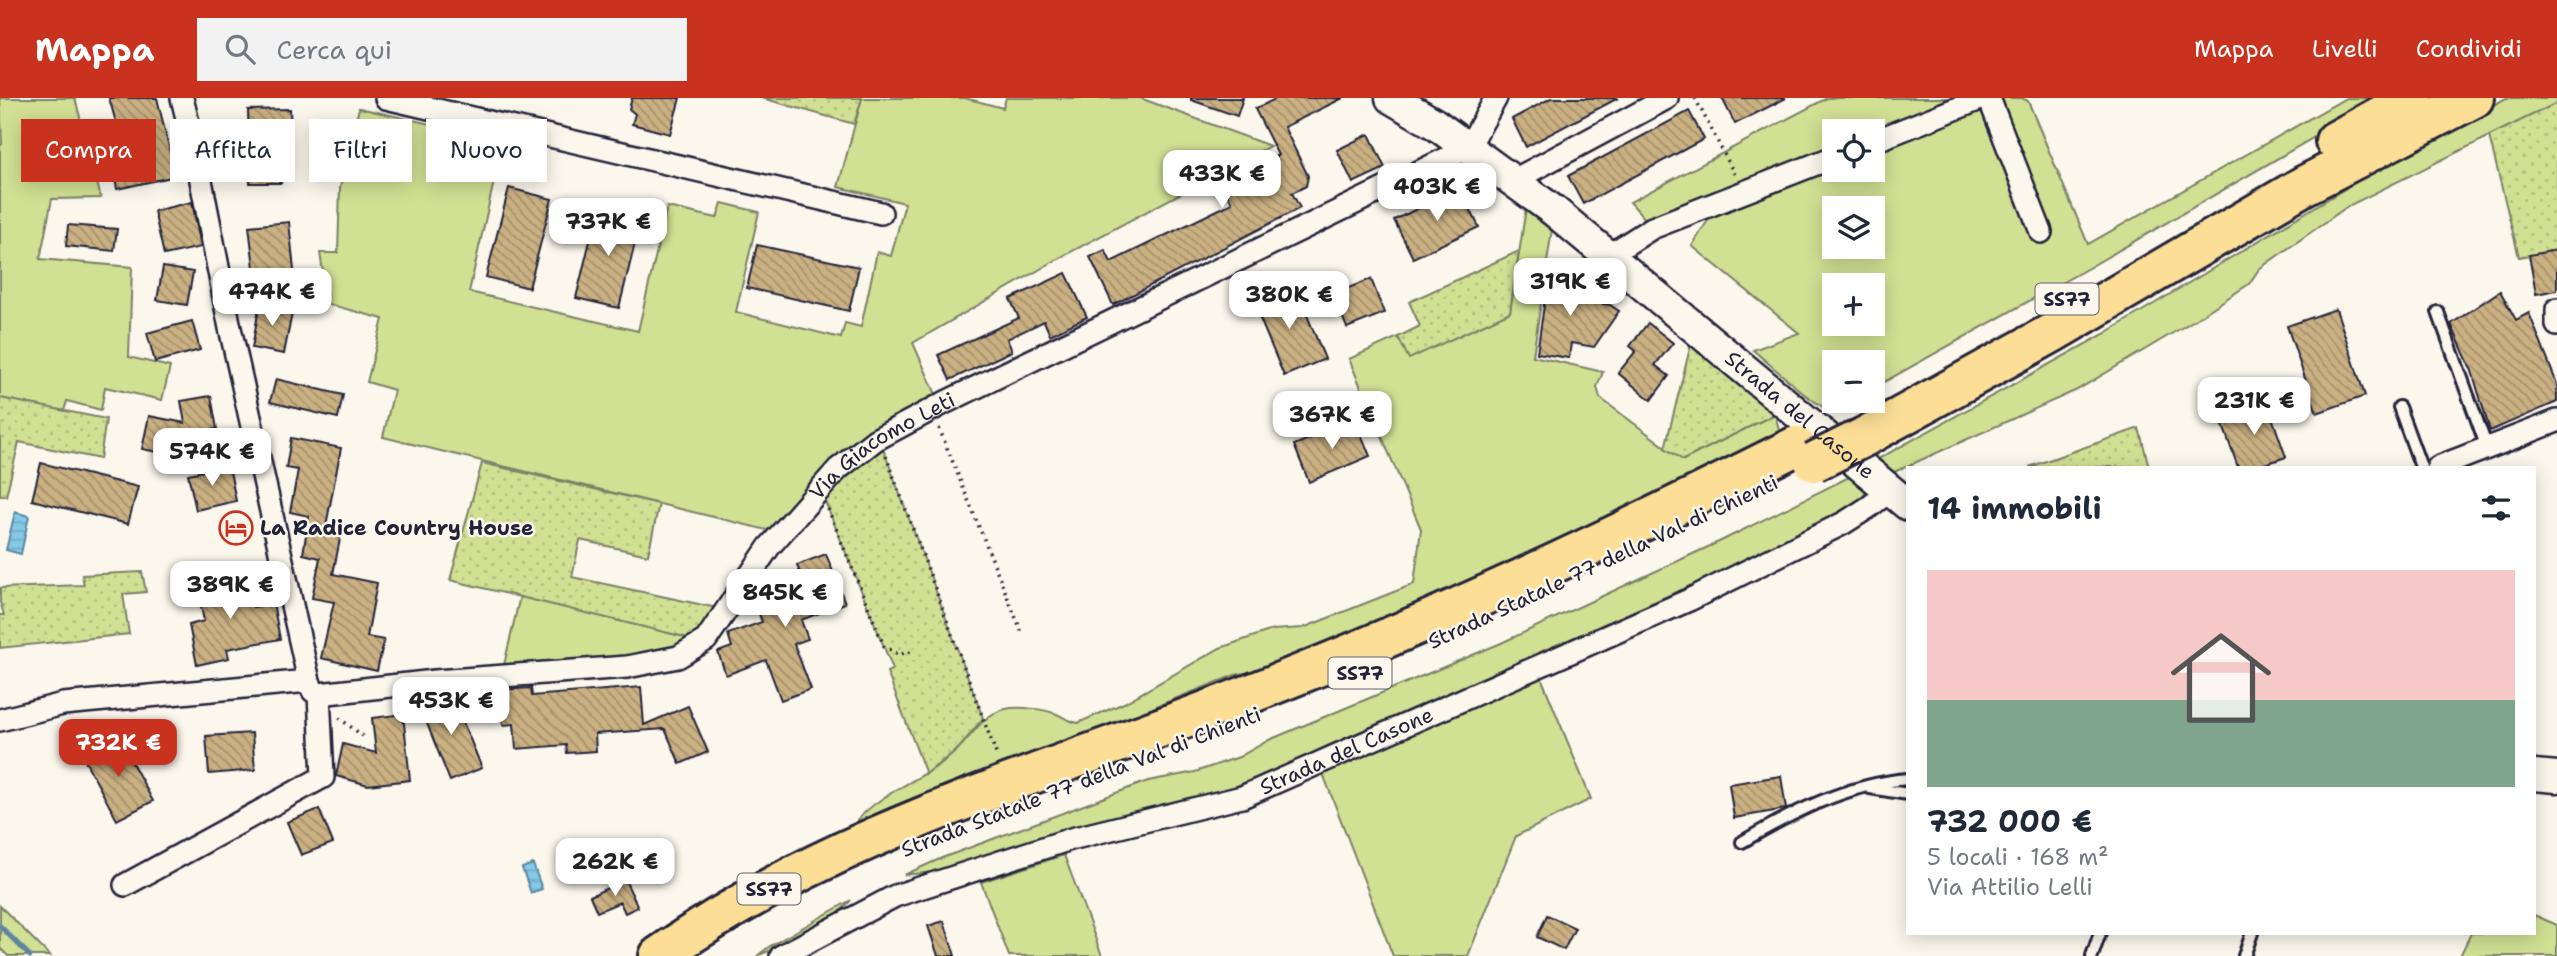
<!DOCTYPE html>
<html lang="it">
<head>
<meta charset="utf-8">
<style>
  :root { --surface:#fff; --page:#f2f2f3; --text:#1f2937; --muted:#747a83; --line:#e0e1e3; --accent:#c8321e }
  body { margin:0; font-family:"Shantell Sans",sans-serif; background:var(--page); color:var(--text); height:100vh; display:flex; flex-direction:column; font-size:26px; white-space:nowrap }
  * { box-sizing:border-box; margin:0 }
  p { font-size:23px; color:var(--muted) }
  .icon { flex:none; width:38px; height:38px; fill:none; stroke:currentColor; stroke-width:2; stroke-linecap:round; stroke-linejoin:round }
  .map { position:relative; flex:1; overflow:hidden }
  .sheet { position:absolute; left:1906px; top:368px; width:630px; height:469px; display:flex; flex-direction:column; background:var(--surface); border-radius:0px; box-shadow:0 4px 18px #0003 }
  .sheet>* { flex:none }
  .guide { position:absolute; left:21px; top:21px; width:665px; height:63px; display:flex; gap:14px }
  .fabs { position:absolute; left:1822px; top:21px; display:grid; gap:14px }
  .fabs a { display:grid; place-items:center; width:63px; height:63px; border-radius:0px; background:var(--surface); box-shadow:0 4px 18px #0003; font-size:35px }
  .price { position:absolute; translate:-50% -60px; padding:0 16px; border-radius:14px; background:#fff; color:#222; font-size:23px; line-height:46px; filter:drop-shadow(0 2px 4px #0008) }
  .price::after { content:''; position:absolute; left:50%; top:42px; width:21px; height:16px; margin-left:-10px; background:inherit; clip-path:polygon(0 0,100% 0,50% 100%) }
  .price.selected { background:var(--accent); color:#fff }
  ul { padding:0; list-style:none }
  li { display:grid; align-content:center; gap:14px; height:371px; padding:0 21px }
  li+li { border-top:2px solid var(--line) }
  li span { display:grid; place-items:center; height:217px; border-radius:0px; color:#555 }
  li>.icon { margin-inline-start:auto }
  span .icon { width:126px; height:126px; fill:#fffc; stroke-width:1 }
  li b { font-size:30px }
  h2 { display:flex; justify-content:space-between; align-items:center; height:84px; padding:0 21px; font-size:30px }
  .pill { padding:0 24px; border-radius:0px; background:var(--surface); box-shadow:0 4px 18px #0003; font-size:24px; line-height:63px }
  .pill.selected { background:var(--accent); color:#fff }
  header { display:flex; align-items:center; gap:42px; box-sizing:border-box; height:98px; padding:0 35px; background:var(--accent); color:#fff }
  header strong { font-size:33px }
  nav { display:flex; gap:38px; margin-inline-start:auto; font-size:24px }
  .search { width:490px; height:63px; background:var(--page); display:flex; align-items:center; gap:18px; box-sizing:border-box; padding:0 24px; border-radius:0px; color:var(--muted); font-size:26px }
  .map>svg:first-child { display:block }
</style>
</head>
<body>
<header>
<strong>Mappa</strong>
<div class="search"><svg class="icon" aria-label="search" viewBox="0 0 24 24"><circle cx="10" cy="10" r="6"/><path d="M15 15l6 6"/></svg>Cerca qui</div>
<nav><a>Mappa</a><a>Livelli</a><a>Condividi</a></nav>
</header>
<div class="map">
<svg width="2557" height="858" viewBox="0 0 2557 858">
  <defs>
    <pattern id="garden-dots" width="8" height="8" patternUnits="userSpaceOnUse" patternTransform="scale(1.75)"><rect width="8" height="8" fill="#d1e093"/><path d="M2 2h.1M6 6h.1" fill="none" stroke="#b3c080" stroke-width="1.8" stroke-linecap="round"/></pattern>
    <pattern id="water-rules" width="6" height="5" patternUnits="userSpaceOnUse" patternTransform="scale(1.75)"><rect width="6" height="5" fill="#84c9e5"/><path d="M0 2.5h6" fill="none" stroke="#72acc5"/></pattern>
    <pattern id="building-back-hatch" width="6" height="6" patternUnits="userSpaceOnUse" patternTransform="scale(1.75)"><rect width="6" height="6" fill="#cbb182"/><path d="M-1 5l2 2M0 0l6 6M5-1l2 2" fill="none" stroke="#a4906c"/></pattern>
  </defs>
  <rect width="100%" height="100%" fill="#fbf7ec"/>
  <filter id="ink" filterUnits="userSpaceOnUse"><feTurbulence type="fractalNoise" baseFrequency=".0143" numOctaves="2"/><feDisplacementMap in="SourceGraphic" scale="14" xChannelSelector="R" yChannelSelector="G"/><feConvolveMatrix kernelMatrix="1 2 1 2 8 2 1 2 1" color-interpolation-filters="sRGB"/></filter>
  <g filter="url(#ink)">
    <g fill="#d1e093" stroke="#7a8167" stroke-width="2" fill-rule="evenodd">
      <path d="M0 0H75L101 100 52 101 40 161 132 169 129 259 170 269 162 302 105 289 101 312 67 303 64 313 0 300V48L2 46Z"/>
      <path d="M862 0H965L1003 10 1006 0H1140L1270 48 1061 159 913 245 938 301 771 433 383 339 394 292 367 284 383 221 328 206 320 155H338L340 90 359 10 457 32 456 61 497 70 469 194 638 233 667 109 717 120 722 105 759 114 736 214 841 240 845 225 861 229 877 154 891 158 905 105 838 89Z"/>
      <path d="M1827 0H2022L2028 3 2088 146 2346 0H2382L2090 169 1873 290 1872 264H1834V303H1850L1830 314 1804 296 1753 252 1799 235 1692 148 1713 114 1704 98 1646 122 1630 104ZM1834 33H1872V72H1834ZM1834 110H1872V149H1834ZM1834 187H1872V226H1834Z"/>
      <path d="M2506 0H2557V5L2348 108 2259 171 2249 186 2188 226 2077 292 1892 375 1878 361 2104 236 2386 66Z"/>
      <path d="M1526 110 1552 131 1533 258 1603 274 1597 289 1600 300 1683 362 1775 316 1781 340 1296 565 1235 577 1157 608 1116 632 869 722 856 724C883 690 931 681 961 648 976 632 986 613 1011 610 1023 609 1042 611 1054 615 1062 618 1069 623 1078 625L1124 605 1220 550 1272 532 1303 530 1414 486 1421 431 1349 261 1398 239 1409 260 1510 214Z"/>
      <path d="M1851 378 1866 391 1862 402 1734 469 1325 649 1274 674 1224 693 1078 728 944 773 904 777 942 760 1148 683 1195 674 1239 659 1269 642 1499 546 1723 442Z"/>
      <path d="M520 498 693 541 674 552 623 561 504 567Z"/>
      <path d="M1541 579 1591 701 1516 738 1468 858H1393L1322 673Z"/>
      <path d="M1064 757 1102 858H1009L981 784Z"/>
      <path d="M851 802C829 829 788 845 757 858L770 848Z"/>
      <path d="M0 808 50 858H8L0 850Z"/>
      <path d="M2534 817 2557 827V858H2460L2471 835H2534Z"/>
    </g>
    <g fill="url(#garden-dots)" stroke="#7a8167" stroke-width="2">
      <path d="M762 0H862L854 26Z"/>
      <path d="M2557 5V152L2519 159 2489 38Z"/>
      <path d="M1519 153 1510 214 1409 261 1398 239 1420 228 1409 204Z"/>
      <path d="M1691 246 1775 316 1683 362 1665 350Z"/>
      <path d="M0 300 106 321 100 361 19 344 6 398 0 397Z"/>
      <path d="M2139 330 2149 369H2029Z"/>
      <path d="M881 345 983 620 959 650 926 676 887 574 893 571 822 396Z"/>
      <path d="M482 365 659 406 648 457 580 442 572 479 717 510 702 534 693 541 450 482Z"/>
      <path d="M142 474 146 494 123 496 129 536 0 550V517H4L0 504V490L84 487 82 477Z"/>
    </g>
    <g fill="url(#water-rules)" stroke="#5d86a1" stroke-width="2">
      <path d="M15 414 29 418 21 456 6 452Z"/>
      <path d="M533 766 542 791 531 795 522 770Z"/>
    </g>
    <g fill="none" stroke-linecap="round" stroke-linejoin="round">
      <path stroke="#5d86a1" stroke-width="5" d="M0 828 30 858"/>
    </g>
    <g fill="url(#building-back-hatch)" stroke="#22223b" stroke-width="2">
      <path d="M109 0H157L176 78 117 91 108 48 122 45Z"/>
      <path d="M632 0H680L670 36 632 26 635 16 629 11Z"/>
      <path d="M1191 0H1243L1237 18 1191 2Z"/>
      <path d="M1277 0H1343L1284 29 1308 78 1306 88 1292 95 1300 110 1113 207 1090 159 1105 152 1111 164 1232 105 1222 85 1278 57 1255 11Z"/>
      <path d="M1551 0H1618L1526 49 1512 21Z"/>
      <path d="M1722 0H1786L1735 26Z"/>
      <path d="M290 11 291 35H280L281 85H250L248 12Z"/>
      <path d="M1689 13 1704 41 1583 106 1568 78Z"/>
      <path d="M1369 36 1385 70 1353 85 1337 52Z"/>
      <path d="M509 90 552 101 529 190 486 179Z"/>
      <path d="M1460 90 1479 129 1413 160 1394 122Z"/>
      <path d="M192 104 201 149 164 157 154 113Z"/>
      <path d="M598 110 641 121 619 210 576 200Z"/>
      <path d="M289 124 295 182 256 186 249 128Z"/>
      <path d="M68 127 117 131 114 153 66 148Z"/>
      <path d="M757 147 859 169 849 213 747 190Z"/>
      <path d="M2557 152V192L2536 196 2529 157Z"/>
      <path d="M163 169 193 174 187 207 157 202Z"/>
      <path d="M1549 173 1576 177 1573 201 1610 207 1619 213 1594 249 1571 245 1569 260 1537 255Z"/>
      <path d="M1066 175 1087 219 1050 237 1044 223 1007 241 1012 253 950 282 938 257 1019 220 1010 201Z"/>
      <path d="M1371 181 1384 215 1347 230 1333 196Z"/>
      <path d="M1295 188 1325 261 1284 278 1253 204Z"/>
      <path d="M2500 193 2516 222 2529 215 2557 286V304L2490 333 2472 273 2451 226Z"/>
      <path d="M260 204 293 210 284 256 252 250Z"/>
      <path d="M2336 211 2365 298 2317 315 2287 228Z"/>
      <path d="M192 223 200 252 155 264 147 235Z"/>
      <path d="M1648 225 1673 245 1655 267 1669 278 1651 302 1618 275 1636 253 1630 248Z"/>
      <path d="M276 281 343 297 338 320 270 304Z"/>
      <path d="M211 298 217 331 182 337 178 358 142 351 149 318 185 325 181 303Z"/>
      <path d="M2267 305 2286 359 2256 369H2238L2221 322Z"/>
      <path d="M1355 322 1370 358 1309 384 1294 347Z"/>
      <path d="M291 340 341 350 326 428 342 431 333 476 377 485 367 539 384 542 377 573 321 560 334 504 312 500 320 460 303 456 309 418 290 414 298 372 286 370Z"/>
      <path d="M41 365 138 389 128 426 32 402Z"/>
      <path d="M229 368 236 403 196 412 188 376Z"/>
      <path d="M826 456 845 505 801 522 808 541 794 546 811 591 781 602 766 562 726 577 718 554 732 549 728 536 762 524 756 508 806 490 797 467Z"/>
      <path d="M247 479 253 509 273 505 280 541 227 551 229 560 197 567 189 527 204 523 197 489Z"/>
      <path d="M641 589 644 627 688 608 708 654 680 666 665 631 595 636 596 653 567 655 566 647 516 651 514 626 503 627 500 592 531 590 532 598Z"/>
      <path d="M451 595 482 670 450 683 420 608Z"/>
      <path d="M403 616 410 682 368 687 336 678 343 646 376 655 372 620Z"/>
      <path d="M252 635 255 672 209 676 206 638Z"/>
      <path d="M118 639 153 703 117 722 83 659Z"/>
      <path d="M1781 678 1786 711 1734 720 1729 686Z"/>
      <path d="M319 711 333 745 301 757 287 724Z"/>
      <path d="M625 782 638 809 625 815 620 804 597 814 590 798Z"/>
      <path d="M1547 817 1575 830 1564 852 1537 839Z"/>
      <path d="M944 823 955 858H938L928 828Z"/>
    </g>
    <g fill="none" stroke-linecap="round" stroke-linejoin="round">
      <defs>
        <g id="lane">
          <path d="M2438 214 2487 350"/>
          <path d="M2399 309 2421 369"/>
          <path d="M1870 690 1908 696"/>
          <path d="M1742 744C1793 714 1848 686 1908 681"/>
          <path d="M2092 858 2100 835"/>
          <path d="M2244 858 2252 835"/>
        </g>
        <g id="street">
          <path d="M386 0 881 115"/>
          <path d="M1989 0 2041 134"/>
          <path d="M1872 44 1983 0"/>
          <path d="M1514 82 1667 0"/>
          <path d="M1608 158 1652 130 1834 59"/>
          <path d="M2557 211V227"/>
          <path d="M2438 369 2557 323"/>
          <path id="s1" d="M319 596 435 583 627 569 678 559 706 542 769 449 838 371 875 342 946 304 1468 50 1496 0"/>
          <path d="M0 622 63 606 309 583"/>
          <path d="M125 787 323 679 319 596 313 593 309 583 230 230 196 57 182 0"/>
          <path id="s2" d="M781 858 895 798 1071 741 1242 699 1689 502 1844 425 1869 409 1890 393"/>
        </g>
        <g id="secondary">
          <path id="s3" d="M1391 0 1435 26 1554 113 1908 407"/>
          <path d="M2534 677 2557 679"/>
        </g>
        <g id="highway">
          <path d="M2335 43 2413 0"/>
          <path d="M1864 339 2052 235 2305 87 2474 0"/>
          <path d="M659 858C834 734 1045 676 1242 599 1431 526 1615 439 1796 348"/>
        </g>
      </defs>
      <use href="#lane" stroke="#22223b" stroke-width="16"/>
      <use href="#street" stroke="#22223b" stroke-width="26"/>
      <use href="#secondary" stroke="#22223b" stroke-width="35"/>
      <use href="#highway" stroke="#22223b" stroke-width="44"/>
      <g stroke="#22223b" stroke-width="3.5" stroke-dasharray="2 5" stroke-linecap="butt">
        <path d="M1695 0 1736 79"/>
        <path d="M939 330 1022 535"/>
        <path d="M886 358 997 658"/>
        <path d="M828 411 884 548 898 556 913 554"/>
        <path d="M339 620 363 638"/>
      </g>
      <use href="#lane" stroke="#fbf7ec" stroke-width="10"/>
      <use href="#street" stroke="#fbf7ec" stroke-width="21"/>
      <use href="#secondary" stroke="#fbf7ec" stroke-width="30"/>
      <use href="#highway" stroke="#fcde96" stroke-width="38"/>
      <defs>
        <path id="highway-bridge" d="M1814 364 1864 339"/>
      </defs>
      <use href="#highway-bridge" stroke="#22223b" stroke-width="44" stroke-linecap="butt"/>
      <use href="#highway-bridge" stroke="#fcde96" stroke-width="38"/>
    </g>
  </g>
  <defs>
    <symbol id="hotel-ring" viewBox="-11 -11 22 22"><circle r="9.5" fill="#fbf7ec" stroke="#c8321e" stroke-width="1.5"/><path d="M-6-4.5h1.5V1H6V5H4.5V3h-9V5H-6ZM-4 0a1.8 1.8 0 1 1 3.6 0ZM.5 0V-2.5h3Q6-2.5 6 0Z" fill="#c8321e"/></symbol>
  </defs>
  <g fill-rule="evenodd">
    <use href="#hotel-ring" x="217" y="411" width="38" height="38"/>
  </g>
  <g text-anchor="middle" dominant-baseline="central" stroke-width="5" stroke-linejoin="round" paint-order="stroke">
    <g fill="#fbf7ec" stroke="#636270" stroke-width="2">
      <rect x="2035.5" y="185.5" width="63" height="31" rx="5"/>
      <rect x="1328.5" y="559.5" width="63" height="31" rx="5"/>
      <rect x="737.5" y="775.5" width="63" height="31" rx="5"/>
    </g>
    <g font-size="19" font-weight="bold" fill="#22223b">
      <text x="2067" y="201">SS77</text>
      <text x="1360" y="575">SS77</text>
      <text x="769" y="791">SS77</text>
    </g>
    <g font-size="21" fill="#22223b" stroke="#fbf7ec">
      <text stroke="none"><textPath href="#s3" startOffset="518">Strada del Casone</textPath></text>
      <text stroke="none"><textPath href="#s1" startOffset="660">Via Giacomo Leti</textPath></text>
      <text transform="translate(1603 464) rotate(-25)">Strada Statale 77 della Val di Chienti</text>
      <text stroke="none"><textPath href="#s2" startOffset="604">Strada del Casone</textPath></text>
      <text transform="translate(1081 684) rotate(-21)">Strada Statale 77 della Val di Chienti</text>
    </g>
    <g font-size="21" font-weight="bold" fill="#22223b" stroke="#fbf7ec" text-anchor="start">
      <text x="260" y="430">La Radice Country House</text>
    </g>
  </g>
</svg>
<div class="fabs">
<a><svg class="icon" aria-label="locate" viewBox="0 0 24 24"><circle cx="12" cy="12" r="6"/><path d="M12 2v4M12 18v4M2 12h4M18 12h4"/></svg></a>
<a><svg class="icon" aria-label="layers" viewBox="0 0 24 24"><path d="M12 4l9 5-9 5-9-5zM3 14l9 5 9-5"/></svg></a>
<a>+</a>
<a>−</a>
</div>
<b class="price" style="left:1222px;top:112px">433K €</b>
<b class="price" style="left:1437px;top:125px">403K €</b>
<b class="price" style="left:608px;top:160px">737K €</b>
<b class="price" style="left:1570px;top:220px">319K €</b>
<b class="price" style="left:272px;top:230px">474K €</b>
<b class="price" style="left:1289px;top:233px">380K €</b>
<b class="price" style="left:2254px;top:339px">231K €</b>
<b class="price" style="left:1332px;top:353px">367K €</b>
<b class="price" style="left:212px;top:390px">574K €</b>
<b class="price" style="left:230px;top:523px">389K €</b>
<b class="price" style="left:785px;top:531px">845K €</b>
<b class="price" style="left:451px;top:639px">453K €</b>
<b class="price selected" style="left:118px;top:681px">732K €</b>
<b class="price" style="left:615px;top:800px">262K €</b>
<div class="guide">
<a class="pill selected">Compra</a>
<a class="pill">Affitta</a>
<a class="pill">Filtri</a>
<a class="pill">Nuovo</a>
</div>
<section class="sheet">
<h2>14 immobili<svg class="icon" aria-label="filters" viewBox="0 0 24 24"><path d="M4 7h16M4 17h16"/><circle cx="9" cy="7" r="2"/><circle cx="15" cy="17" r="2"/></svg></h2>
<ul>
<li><span style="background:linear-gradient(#f6c9c9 60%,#7fa58c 0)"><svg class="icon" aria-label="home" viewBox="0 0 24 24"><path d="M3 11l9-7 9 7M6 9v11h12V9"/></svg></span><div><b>732 000 €</b><p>5 locali · 168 m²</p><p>Via Attilio Lelli</p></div></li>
</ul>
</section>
</div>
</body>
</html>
